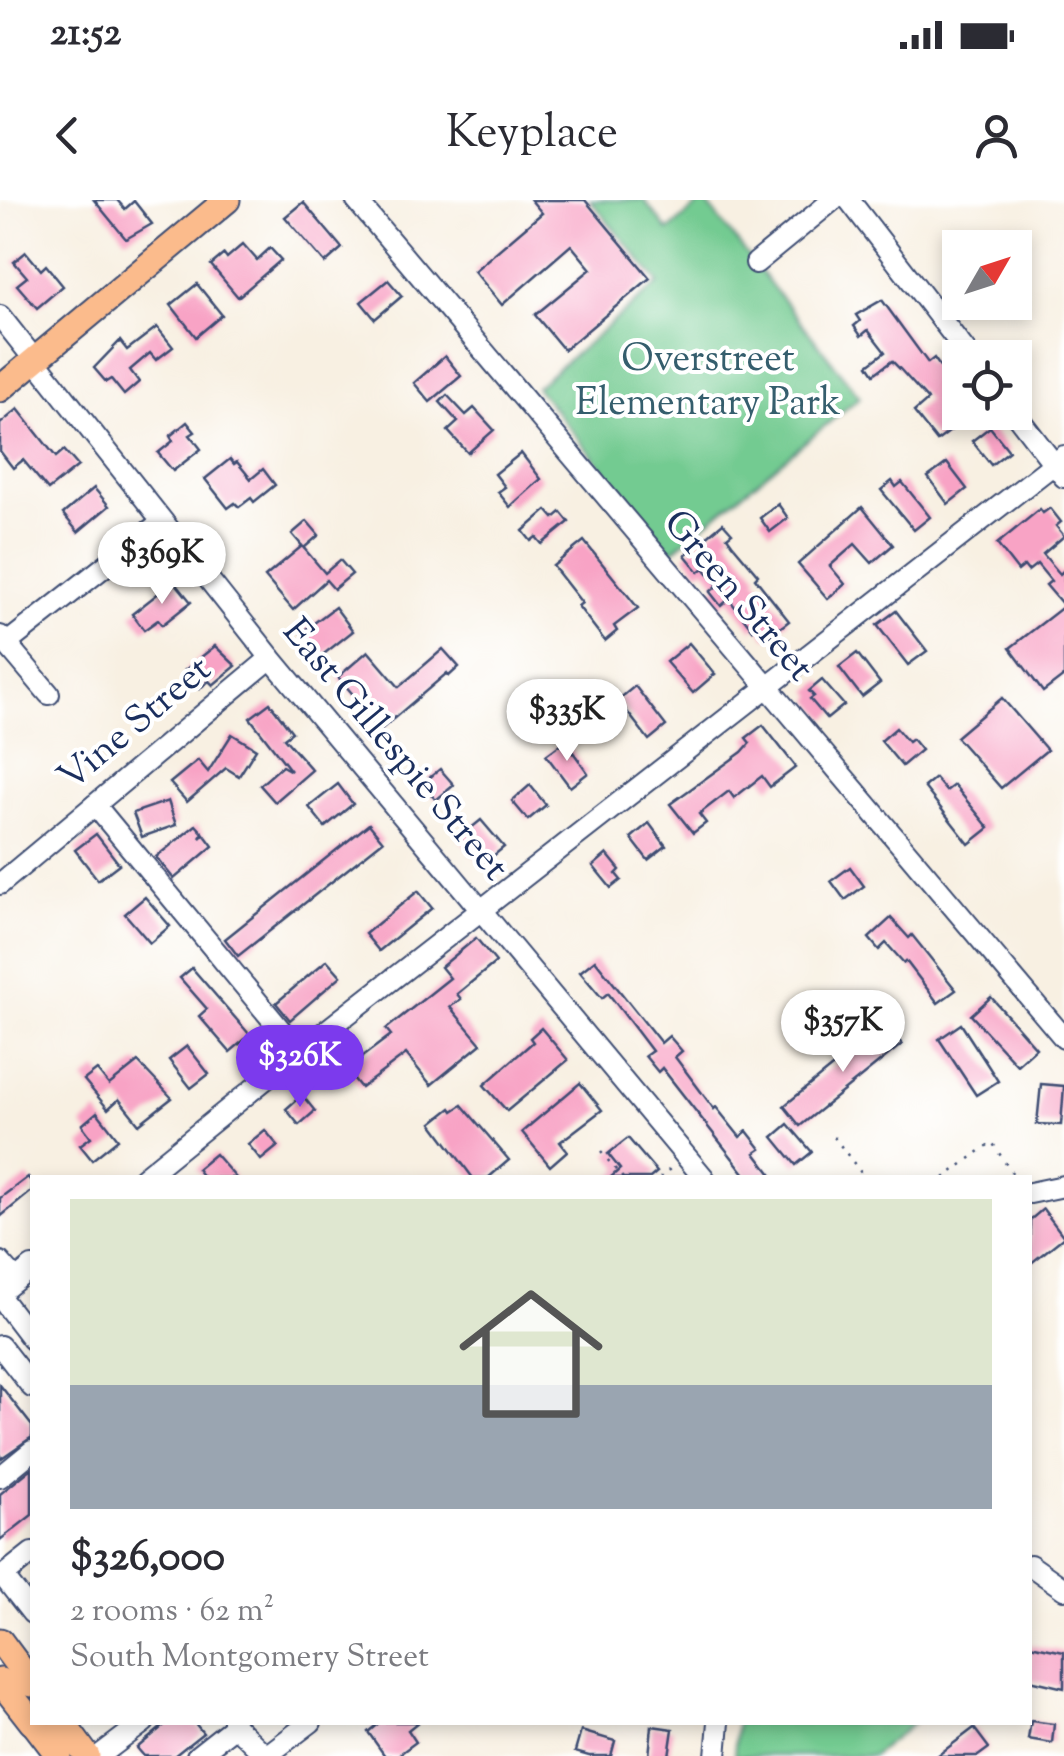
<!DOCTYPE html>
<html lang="en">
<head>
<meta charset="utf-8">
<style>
  :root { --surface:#fff; --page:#f7f7f7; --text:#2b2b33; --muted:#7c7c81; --accent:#7c3aed }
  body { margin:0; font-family:"Sorts Mill Goudy",serif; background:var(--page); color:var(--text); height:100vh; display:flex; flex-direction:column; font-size:38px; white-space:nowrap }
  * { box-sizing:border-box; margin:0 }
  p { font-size:32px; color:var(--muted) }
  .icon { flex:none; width:55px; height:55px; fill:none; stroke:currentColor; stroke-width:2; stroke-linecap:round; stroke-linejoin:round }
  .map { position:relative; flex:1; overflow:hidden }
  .drawer { position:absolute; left:30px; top:975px; width:1002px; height:550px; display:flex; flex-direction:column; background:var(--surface); border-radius:0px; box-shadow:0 5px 15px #0003 }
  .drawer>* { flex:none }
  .needle { width:65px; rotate:51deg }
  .fabs { position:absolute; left:942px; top:30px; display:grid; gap:20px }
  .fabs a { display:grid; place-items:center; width:90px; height:90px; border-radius:0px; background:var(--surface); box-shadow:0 5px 15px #0003; font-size:50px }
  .price { position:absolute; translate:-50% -85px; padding:0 22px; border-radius:35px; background:#fff; color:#222; font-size:32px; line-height:65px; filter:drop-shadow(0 2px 5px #0008) }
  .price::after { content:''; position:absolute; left:50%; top:60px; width:30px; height:22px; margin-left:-15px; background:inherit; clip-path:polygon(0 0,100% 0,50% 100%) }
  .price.current { background:var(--accent); color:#fff }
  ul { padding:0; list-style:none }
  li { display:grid; align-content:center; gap:20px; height:530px; padding:0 40px }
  li span { display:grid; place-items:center; height:310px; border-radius:0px; color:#555 }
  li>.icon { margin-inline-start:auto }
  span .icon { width:180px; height:180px; fill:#fffc; stroke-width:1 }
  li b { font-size:42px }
  .status { display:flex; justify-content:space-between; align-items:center; height:70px; padding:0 50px; background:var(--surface); direction:ltr }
  .status svg { height:28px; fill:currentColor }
  header { display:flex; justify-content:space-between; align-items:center; height:130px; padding:0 40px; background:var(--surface); font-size:45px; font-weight:600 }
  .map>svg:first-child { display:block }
</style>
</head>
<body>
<div class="status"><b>21:52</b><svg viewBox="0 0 49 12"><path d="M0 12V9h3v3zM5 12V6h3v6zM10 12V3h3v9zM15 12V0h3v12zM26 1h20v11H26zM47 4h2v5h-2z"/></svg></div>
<header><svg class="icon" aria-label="back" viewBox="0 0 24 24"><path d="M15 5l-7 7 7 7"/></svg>Keyplace<svg class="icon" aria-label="person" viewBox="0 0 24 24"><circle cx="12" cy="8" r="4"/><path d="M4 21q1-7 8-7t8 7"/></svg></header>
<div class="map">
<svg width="1064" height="1556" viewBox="0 0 1064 1556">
  <rect width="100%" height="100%" fill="#fff"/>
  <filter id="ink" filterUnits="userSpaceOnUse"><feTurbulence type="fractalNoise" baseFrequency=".01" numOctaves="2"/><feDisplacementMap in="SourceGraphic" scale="20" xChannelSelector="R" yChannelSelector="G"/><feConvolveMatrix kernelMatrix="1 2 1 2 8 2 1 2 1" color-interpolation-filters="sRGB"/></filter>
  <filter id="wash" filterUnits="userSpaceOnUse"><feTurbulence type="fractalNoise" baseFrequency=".0048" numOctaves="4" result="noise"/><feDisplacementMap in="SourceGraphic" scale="40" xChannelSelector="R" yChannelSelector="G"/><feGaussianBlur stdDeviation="2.25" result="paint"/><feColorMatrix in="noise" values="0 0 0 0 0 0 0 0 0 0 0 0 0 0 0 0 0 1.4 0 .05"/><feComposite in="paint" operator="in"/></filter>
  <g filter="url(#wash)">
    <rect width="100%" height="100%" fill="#f8f0e2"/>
    <g fill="#73cb91" stroke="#477d78" stroke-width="2.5">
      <path d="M590 0H644L668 31 704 0 860 197 671 352 536 187 659 83Z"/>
      <path d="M737 1523V1522L914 1523 872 1556H734Z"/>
    </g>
    <g id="blocks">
      <g fill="#f8a3c5">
        <path d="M94 0H117L125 9 134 1 152 24 126 39Z"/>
        <path d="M531 0H585L650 78 564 150 535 115 591 69 571 45 502 105 474 71 542 13Z"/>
        <path d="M303 2 342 48 325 63 285 17Z"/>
        <path d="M243 44 257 60 270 48 281 60 238 97 211 65 224 54 227 58Z"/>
        <path d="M26 52 41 70 46 65 63 86 37 108 17 85 27 77 14 62Z"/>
        <path d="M388 80 402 96 375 119 361 102Z"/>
        <path d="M197 84 222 115 196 137 171 105Z"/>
        <path d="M882 100 928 163 934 158 960 195V200L942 214 953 229 937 241 914 212 928 200 900 169 892 161 874 174 868 165 885 152 868 130 861 136 854 126 860 121 856 115Z"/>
        <path d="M157 127 173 147 156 160 150 153 130 170 139 182 124 195 111 179 106 182 94 168 120 141 127 150Z"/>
        <path d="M445 156 461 176 430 202 414 183Z"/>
        <path d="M447 195 466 215 474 208 494 230 468 253 448 231 458 222 440 202Z"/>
        <path d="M18 209 56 257 64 250 78 266 48 290 23 260 13 268 0 251V224Z"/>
        <path d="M187 222 195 232 190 235 201 249 173 271 158 253 173 241 170 236Z"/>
        <path d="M990 227 1009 251 991 265 972 241Z"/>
        <path d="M521 253 541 279 510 307 498 292 505 287 495 274Z"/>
        <path d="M230 259 234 264 237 262 251 279 263 269 275 285 254 302 251 298 239 307 235 303 228 308 205 279Z"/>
        <path d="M947 263 967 289 948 304 928 277Z"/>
        <path d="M892 281 896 287 902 282 930 317 914 330 881 290Z"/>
        <path d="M94 288 109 306 78 332 63 314Z"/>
        <path d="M778 304 788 318 770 332 760 318Z"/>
        <path d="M862 307 893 345 872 363 855 344 830 366 845 384 828 399 798 364Z"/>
        <path d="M1050 308 1061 322 1056 326 1064 336 1043 354 1060 374 1064 370V406L1046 385 1051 381 1037 364 1028 371 1024 366 1018 371 997 344 1040 309 1043 313Z"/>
        <path d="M547 310 554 318 561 312 569 322 542 344 536 337 531 341 523 331Z"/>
        <path d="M307 321 319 335 304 348 292 334Z"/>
        <path d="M723 323 732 333 727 337 732 344 758 375 755 378 789 421 767 438 757 426 753 430 729 399 721 406 710 392 718 385 704 368 699 372 685 355Z"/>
        <path d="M584 341 638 408 614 426 617 431 605 441 578 406 582 403 553 366Z"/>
        <path d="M302 346 325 373 340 360 352 374 334 389 326 380 293 410 265 377Z"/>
        <path d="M174 381 191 402 162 425 158 420 144 430 132 414Z"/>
        <path d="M1064 406V476L1043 492 1010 448Z"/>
        <path d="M335 407 353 431 320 457 301 433Z"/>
        <path d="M896 411 927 451 908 465 877 425Z"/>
        <path d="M689 443 715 474 693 493 666 462Z"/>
        <path d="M215 446 236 466 213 485 209 481 199 489 185 470Z"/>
        <path d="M443 449 459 467 449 476 447 473 378 532 365 516 369 513 338 477 368 451 399 487Z"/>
        <path d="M857 453 880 483 862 497 839 467Z"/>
        <path d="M822 480 844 505 827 519 810 499 814 496 809 491Z"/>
        <path d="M635 486 666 526 649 540 618 500Z"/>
        <path d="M1002 498 1047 550 1001 588 956 537Z"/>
        <path d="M270 503 292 532 284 538 312 570 275 602 260 585 282 566 291 571 250 518Z"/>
        <path d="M763 525 796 567 770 587 762 576 734 598 729 591 699 614 706 623 693 633 670 604 742 552 750 543 746 538Z"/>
        <path d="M896 528 908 542 912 539 921 550 902 566 881 541Z"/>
        <path d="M232 534 256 549 239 576 226 568 187 602 170 583 198 560 208 572Z"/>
        <path d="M565 541 588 573 570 587 546 555Z"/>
        <path d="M440 569 454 585 436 600 422 584Z"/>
        <path d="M935 578 946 591 954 585 989 628 969 644 924 587Z"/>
        <path d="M338 584 353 604 325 627 309 607Z"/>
        <path d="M530 585 546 605 528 620 512 601Z"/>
        <path d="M168 601 176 625 142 637 133 613Z"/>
        <path d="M481 620 504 647 482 665 459 638Z"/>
        <path d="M649 623 666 646 648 660 631 638Z"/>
        <path d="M369 624 383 641 238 756 225 739Z"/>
        <path d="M196 625 203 633 200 638 204 634 213 646 174 679 156 657Z"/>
        <path d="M96 634 119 664 98 680 75 650Z"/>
        <path d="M607 654 620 670 616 674 621 680 611 688 593 666Z"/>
        <path d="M850 667 864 686 845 700 831 681Z"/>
        <path d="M418 691 432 708 379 751 365 734Z"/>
        <path d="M145 697 170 726 150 743 125 714Z"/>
        <path d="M891 718 909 738 912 735 956 790 938 803 906 761 904 763 886 743 879 750 869 738Z"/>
        <path d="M476 738 496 762 457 794 461 799 450 807 481 844 431 885 406 854 361 888 346 869 391 835 386 829 450 778 441 767Z"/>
        <path d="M327 760 341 776 290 820 276 803Z"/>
        <path d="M595 760 661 843 669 836 682 851 675 857 714 909 716 907 740 937 747 931 761 949 755 953 774 978H748L662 868 658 872 645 856 652 851 608 793 602 798 580 772Z"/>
        <path d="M192 768 250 835 230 852 199 816 207 809 180 778Z"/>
        <path d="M991 797 1036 848 1017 865 971 815Z"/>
        <path d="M885 824 902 844 800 926 784 906Z"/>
        <path d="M961 824 998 881 976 895 939 839Z"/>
        <path d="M541 828 568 860 507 911 484 885 533 842 530 838Z"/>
        <path d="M187 846 209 874 191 888 169 860Z"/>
        <path d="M138 862 172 898 139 924 119 899 108 909 84 880 97 870 109 885Z"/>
        <path d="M580 883 602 910 560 942 567 951 550 966 522 932Z"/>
        <path d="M1041 884 1064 886 1061 925 1037 924Z"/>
        <path d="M302 895 315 911 299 925 286 909Z"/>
        <path d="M462 905 509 960 488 978H473L432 923 451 908 453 911Z"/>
        <path d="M97 912 118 939 92 960 80 945 91 937 82 925Z"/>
        <path d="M788 924 812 952 796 965 773 937Z"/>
        <path d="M265 930 278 946 261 960 248 944Z"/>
        <path d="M628 938 657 972 650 978H610L620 969 608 954Z"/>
        <path d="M215 954 236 978H204L197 969Z"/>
        <path d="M28 977 32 983V991L0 1017V998Z"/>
        <path d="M1043 1009 1064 1037 1030 1064V1020Z"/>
        <path d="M0 1185 32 1226V1237L0 1259Z"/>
        <path d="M32 1268V1315L0 1340V1294Z"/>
        <path d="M1030 1445 1064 1452V1488L1030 1480Z"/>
        <path d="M1031 1521 1054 1524 1052 1543 1028 1539Z"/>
        <path d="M168 1522H194L203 1533 174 1556H144L137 1548Z"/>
        <path d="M380 1522H418L408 1530 416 1542 397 1556H385L368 1532Z"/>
        <path d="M652 1526 673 1529 669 1556H649Z"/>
        <path d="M974 1528 989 1548 978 1556H937Z"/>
        <path d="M581 1531 615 1541 611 1556H589L575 1552Z"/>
      </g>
    </g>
  </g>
  <g filter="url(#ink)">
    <use href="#blocks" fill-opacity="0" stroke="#3c4c72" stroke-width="2.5"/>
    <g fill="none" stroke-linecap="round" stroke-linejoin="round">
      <defs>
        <g id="minor">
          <path d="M356 0 1064 838"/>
          <path d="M849 0 971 158"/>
          <path d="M756 63 833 0"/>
          <path d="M0 116 271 458 704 978"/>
          <path d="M1014 212 1064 277"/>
          <path d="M0 436 49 494"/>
          <path d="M6 444 161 322"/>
          <path d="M95 605 299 852"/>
          <path d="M0 684 271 458"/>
          <path d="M143 978 299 852 1064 256"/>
          <path d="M1030 993 1064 986"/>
          <path d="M0 1062 16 1080"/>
          <path d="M0 1093 32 1067"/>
          <path d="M0 1097 32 1139"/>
          <path d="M0 1146 32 1187"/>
          <path d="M0 1277 32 1251"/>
          <path d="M32 1353 3 1376 32 1413"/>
          <path d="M1030 1365 1064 1389"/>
          <path d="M235 1526 266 1556"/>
          <path d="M99 1556 144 1522"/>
          <path d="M197 1556 235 1526 233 1522"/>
          <path d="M266 1556 311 1522"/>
          <path d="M716 1556 719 1522"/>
        </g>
        <g id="major">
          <path d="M0 189 227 0"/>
          <path d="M0 1441 32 1484"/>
          <path d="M0 1481 32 1522"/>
          <path d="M33 1522 59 1556"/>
          <path d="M62 1522 87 1556"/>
        </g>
      </defs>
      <use href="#minor" stroke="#3c4c72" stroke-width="24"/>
      <use href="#major" stroke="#3c4c72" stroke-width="29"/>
      <g stroke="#3c4c72" stroke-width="2.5" stroke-dasharray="2.5 8" stroke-linecap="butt">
        <path d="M834 937 865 978"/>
        <path d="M601 952 623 978"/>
        <path d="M660 978 671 968"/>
        <path d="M944 978 992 942 1015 978"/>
      </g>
      <use href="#minor" stroke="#fff" stroke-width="20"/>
      <use href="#major" stroke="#fbbb8c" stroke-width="25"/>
    </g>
  </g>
  <g text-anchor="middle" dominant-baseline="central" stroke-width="8" stroke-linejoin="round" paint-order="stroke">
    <g font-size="38" fill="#355e6d" stroke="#fff">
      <text x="708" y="161">Overstreet<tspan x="708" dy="44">Elementary Park</tspan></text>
    </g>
    <g font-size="38" fill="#1b2f5e" stroke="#fff">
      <text transform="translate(737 397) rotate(50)">Green Street</text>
      <text transform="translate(136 525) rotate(-40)">Vine Street</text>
      <text transform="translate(394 551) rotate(50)">East Gillespie Street</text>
    </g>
  </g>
</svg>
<div class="fabs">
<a><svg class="needle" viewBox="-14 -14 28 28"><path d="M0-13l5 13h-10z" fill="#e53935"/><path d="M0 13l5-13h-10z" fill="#7c7c81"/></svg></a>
<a><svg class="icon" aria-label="locate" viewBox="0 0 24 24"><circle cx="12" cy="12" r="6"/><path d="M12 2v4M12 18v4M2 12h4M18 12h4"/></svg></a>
</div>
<b class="price" style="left:162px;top:407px">$369K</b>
<b class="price" style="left:567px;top:564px">$335K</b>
<b class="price" style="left:843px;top:875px">$357K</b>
<b class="price current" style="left:300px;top:910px">$326K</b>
<section class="drawer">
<ul>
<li><span style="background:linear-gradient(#dfe7d0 60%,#9aa5b1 0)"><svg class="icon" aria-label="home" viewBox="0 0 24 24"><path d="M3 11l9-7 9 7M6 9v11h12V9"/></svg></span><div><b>$326,000</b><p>2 rooms · 62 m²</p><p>South Montgomery Street</p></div></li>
</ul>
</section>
</div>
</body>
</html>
